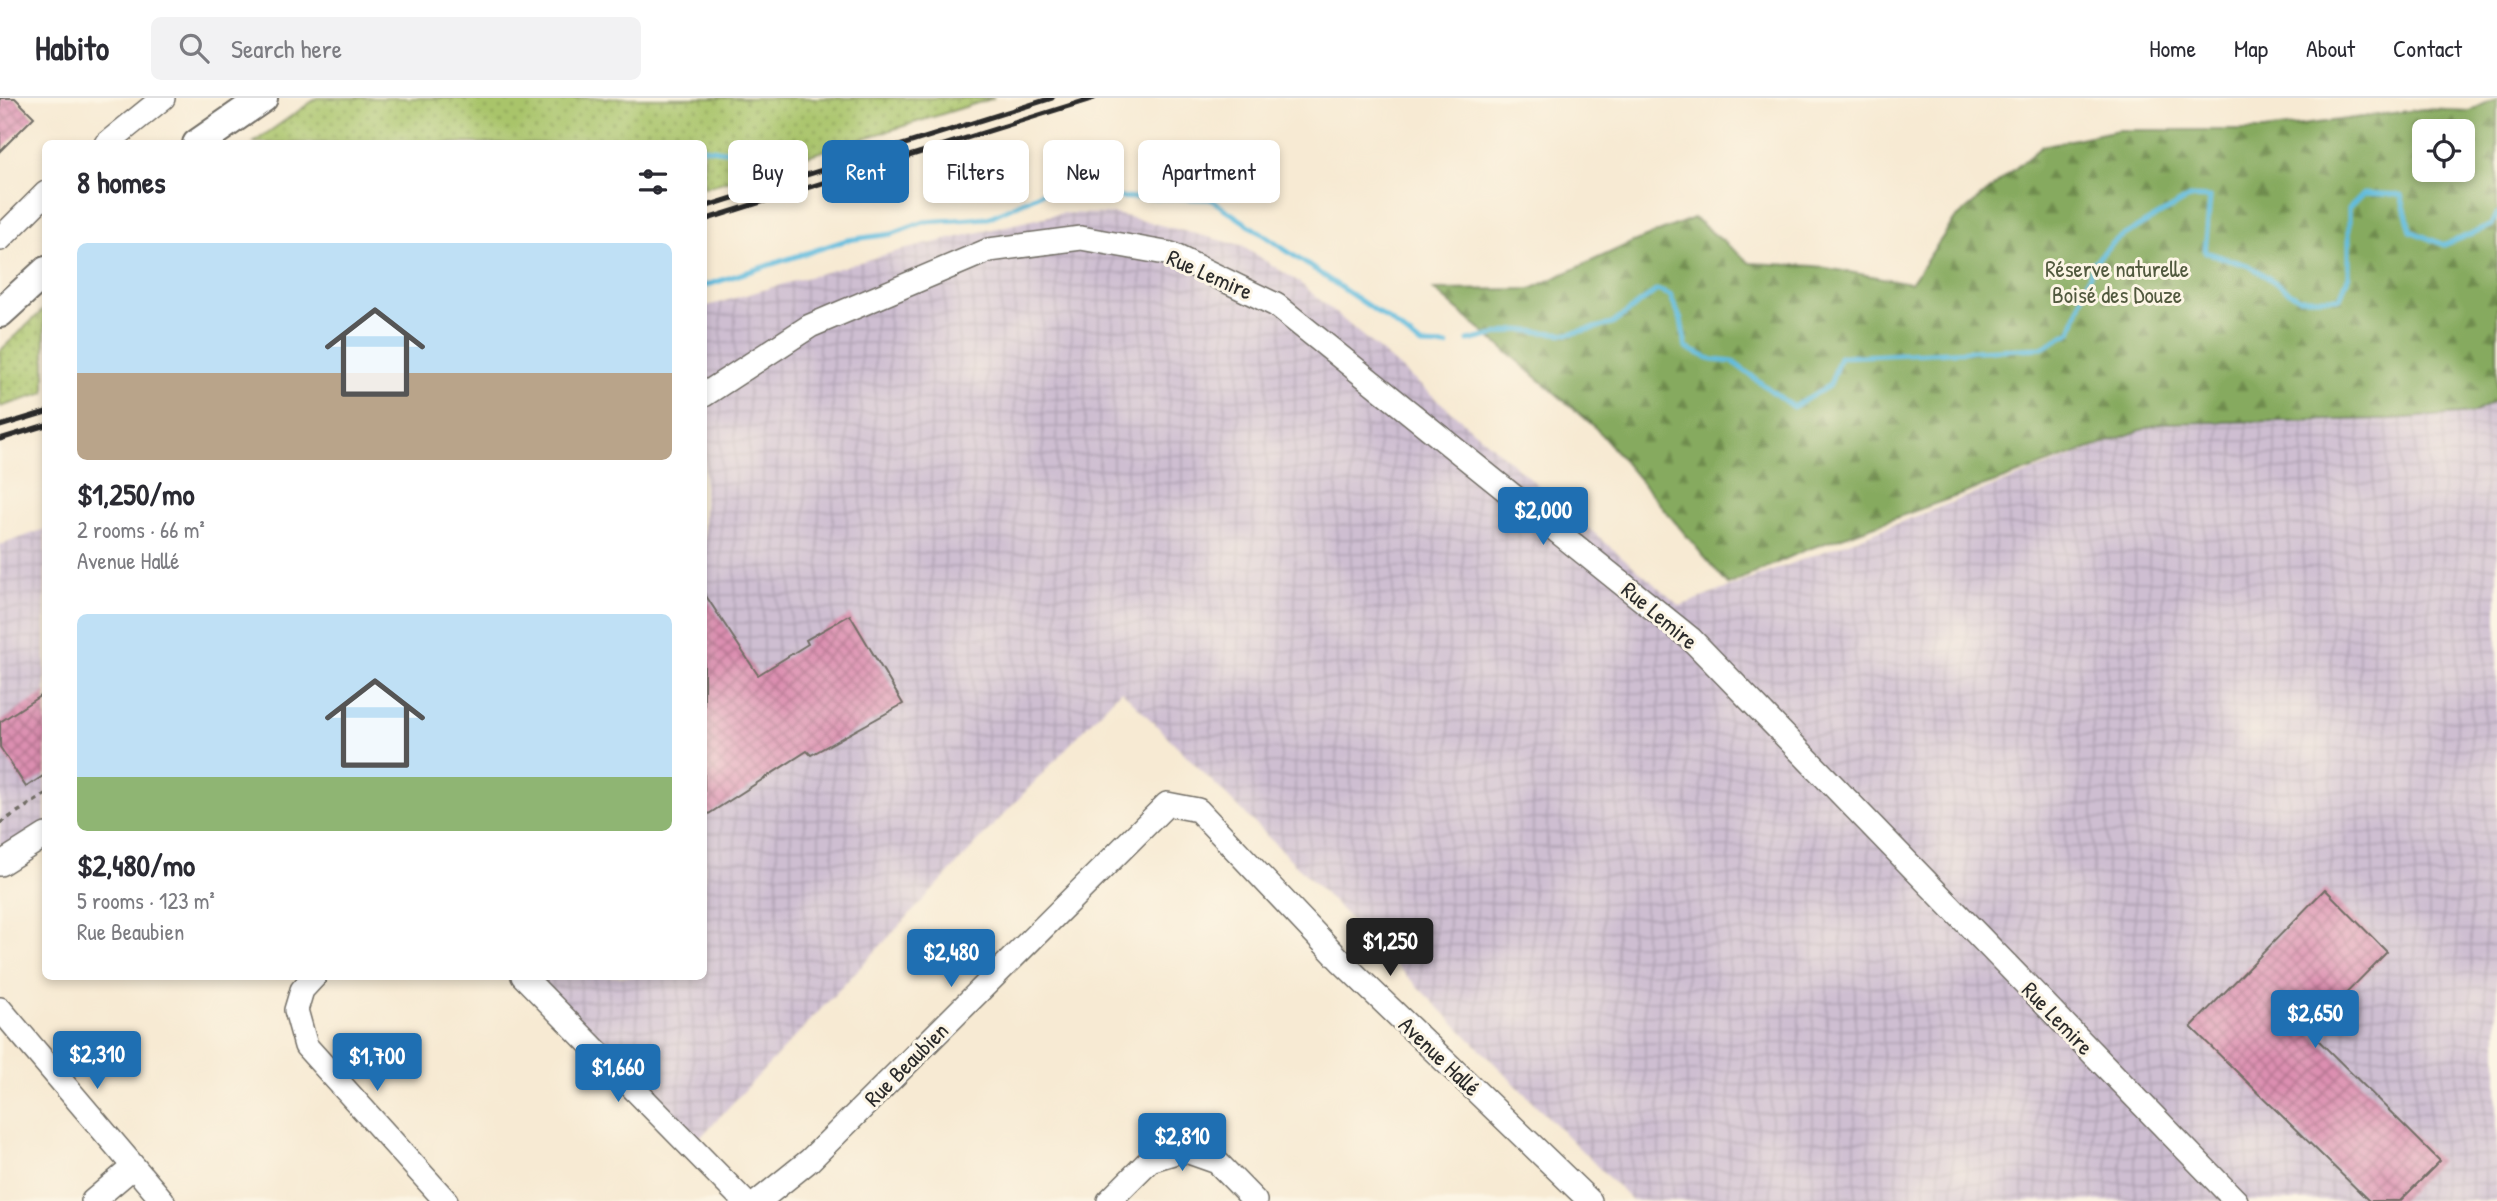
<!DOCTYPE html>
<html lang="en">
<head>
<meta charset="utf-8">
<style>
  :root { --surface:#fff; --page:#f2f2f3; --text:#2b2b33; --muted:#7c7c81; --line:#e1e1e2; --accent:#1f6fb2 }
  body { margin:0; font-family:"Patrick Hand",sans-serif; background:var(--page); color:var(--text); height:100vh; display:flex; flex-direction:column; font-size:26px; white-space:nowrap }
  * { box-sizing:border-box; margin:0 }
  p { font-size:23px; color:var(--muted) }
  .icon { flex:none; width:38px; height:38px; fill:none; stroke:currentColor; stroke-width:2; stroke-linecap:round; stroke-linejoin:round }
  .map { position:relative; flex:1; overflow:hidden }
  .side { position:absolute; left:42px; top:42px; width:665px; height:840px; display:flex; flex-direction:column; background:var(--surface); border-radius:10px; box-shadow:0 4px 10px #0003 }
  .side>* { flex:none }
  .top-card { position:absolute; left:728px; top:42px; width:665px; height:63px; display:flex; gap:14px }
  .controls { position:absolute; left:2412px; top:21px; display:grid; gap:14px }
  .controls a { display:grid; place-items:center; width:63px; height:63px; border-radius:10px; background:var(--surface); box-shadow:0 4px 10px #0003; font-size:35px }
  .price { position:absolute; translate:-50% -60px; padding:0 16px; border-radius:7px; background:var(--accent); color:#fff; font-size:23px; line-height:46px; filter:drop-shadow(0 2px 4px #0008) }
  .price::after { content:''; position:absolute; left:50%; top:42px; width:21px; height:16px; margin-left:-10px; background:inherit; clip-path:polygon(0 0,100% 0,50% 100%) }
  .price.active { background:#222; color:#fff }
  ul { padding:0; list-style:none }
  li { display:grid; align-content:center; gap:14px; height:371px; padding:0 35px }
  li span { display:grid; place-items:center; height:217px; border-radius:10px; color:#555 }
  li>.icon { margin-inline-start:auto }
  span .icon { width:126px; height:126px; fill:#fffc; stroke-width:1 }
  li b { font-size:30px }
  h2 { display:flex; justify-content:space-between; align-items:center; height:84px; padding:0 35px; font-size:30px }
  .pill { padding:0 24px; border-radius:10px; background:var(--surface); box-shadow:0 4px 10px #0003; font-size:24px; line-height:63px }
  .pill.active { background:var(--accent); color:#fff }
  header { display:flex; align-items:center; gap:42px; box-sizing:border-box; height:98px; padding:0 35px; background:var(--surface); border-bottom:2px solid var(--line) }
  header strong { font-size:33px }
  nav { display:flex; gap:38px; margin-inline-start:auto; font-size:24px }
  .search { width:490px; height:63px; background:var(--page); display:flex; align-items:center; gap:18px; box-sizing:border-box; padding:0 24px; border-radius:10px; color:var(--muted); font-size:26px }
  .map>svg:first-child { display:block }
</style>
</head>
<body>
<header>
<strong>Habito</strong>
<div class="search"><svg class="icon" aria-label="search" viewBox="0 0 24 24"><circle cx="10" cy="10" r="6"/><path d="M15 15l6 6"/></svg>Search here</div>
<nav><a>Home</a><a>Map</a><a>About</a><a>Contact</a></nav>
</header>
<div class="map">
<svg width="2497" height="1103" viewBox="0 0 2497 1103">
  <defs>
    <pattern id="industrial-grid" width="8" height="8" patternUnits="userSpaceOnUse" patternTransform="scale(1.75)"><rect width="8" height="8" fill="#cebed1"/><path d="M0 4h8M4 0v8" fill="none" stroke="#b1a3b4"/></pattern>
    <pattern id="forest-firs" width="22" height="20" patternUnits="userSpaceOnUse" patternTransform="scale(1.75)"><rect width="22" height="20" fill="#86aa5e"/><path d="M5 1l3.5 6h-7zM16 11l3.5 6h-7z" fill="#6e8b4e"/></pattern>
    <pattern id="park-dots" width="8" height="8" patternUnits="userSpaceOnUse" patternTransform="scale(1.75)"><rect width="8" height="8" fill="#a9c46a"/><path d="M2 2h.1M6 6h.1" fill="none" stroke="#8a9f57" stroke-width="1.8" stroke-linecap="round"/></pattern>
    <pattern id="building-cross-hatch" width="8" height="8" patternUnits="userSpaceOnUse" patternTransform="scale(1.75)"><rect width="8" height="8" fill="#dc8fb1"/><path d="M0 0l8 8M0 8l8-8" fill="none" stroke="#b37590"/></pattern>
  </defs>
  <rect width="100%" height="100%" fill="#fcf5e5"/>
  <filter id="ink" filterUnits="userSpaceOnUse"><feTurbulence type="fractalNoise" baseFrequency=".0143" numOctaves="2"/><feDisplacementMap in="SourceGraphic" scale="14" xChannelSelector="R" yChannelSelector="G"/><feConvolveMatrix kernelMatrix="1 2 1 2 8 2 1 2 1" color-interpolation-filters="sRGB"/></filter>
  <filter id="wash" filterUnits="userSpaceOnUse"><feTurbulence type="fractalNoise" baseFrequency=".00686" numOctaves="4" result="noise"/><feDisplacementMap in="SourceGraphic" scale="28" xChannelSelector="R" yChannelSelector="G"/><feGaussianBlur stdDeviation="1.57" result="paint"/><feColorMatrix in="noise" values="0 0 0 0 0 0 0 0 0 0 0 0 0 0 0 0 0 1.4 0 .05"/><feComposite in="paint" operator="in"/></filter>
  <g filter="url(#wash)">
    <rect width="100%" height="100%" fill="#f7ead3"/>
    <g fill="url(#industrial-grid)">
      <path d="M1062 115 1116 116 1240 147 1299 184 1680 508 2161 325 2472 315 2497 302V1103H1632L1121 592 695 1045 530 879 704 878V209L898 153Z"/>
      <path d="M45 431V741L0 770V447Z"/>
    </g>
    <path fill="url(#forest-firs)" stroke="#586a44" stroke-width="2" fill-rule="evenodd" d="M2497 0V302L2473 315 2392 321 2161 325 1803 453 1728 487 1594 328 1434 192 1531 191 1633 144 1694 120 1750 165 1815 168 1911 185 1955 121 2042 48 2118 32H2264L2423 11 2469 13ZM2424 33H2462V72H2424Z"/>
    <g fill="url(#park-dots)" stroke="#6a784a" stroke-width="2">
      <path d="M317 0H994L704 90V46L253 45Z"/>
      <path d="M45 210V295L0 309V253Z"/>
    </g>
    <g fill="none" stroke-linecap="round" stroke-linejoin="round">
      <g stroke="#60bcde" stroke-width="5">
        <path d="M661 46H675"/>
        <path d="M704 50 732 54 776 70"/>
        <path d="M704 188 847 142 892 136 924 124 988 120 1044 94 1087 99 1210 101 1389 222 1421 247 1447 248"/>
        <path d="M1468 243 1517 232 1568 236 1612 226 1657 192 1670 197 1681 222 1686 250 1713 262 1733 264 1793 309 1830 287 1840 259 2042 250 2071 234 2094 164 2116 142 2190 99 2210 100 2205 154 2250 168 2299 200H2340L2349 177V110L2364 95 2401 97 2411 133 2444 147 2492 127 2497 116"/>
      </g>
    </g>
    <g id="blocks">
      <g fill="url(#building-cross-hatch)">
        <path d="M0 0H15L34 19 0 53Z"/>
        <path d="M704 495 758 577 808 546 806 542 850 517 903 606 811 657 807 653 704 719Z"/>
        <path d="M46 594V676L26 689 0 649V624Z"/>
        <path d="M2325 791 2387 854 2309 933 2440 1063 2400 1103H2369L2191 929Z"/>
      </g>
    </g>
  </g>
  <g filter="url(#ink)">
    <use href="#blocks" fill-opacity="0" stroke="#726e66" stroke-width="2"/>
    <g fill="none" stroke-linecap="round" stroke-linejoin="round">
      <defs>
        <g id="minor">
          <path d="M106 46 163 0"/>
          <path d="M0 141 46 95"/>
          <path d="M704 297 810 228 989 152 1081 140 1171 156 1276 207 1691 541 2236 1103"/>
          <path d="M0 766 46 737"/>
          <path d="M315 878 302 892 296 912 306 948 446 1103"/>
          <path d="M523 878 744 1103"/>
          <path d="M0 911 163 1103"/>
          <path d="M93 1103 133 1069"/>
          <path d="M759 1103 810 1062 1167 706 1198 712 1342 864 1590 1103"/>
          <path d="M1109 1103 1150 1062 1183 1052 1217 1064 1255 1103"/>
        </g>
        <g id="major">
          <path d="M197 46 263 0"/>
          <path d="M0 215 46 173"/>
        </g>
      </defs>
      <use href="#minor" stroke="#726e66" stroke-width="26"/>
      <use href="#major" stroke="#726e66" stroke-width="32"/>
      <path stroke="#726e66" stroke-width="3.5" stroke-dasharray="5 5" stroke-linecap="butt" d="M0 725 46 696"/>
      <use href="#minor" stroke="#fff" stroke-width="23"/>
      <use href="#major" stroke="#fff" stroke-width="28"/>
      <g stroke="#2b2b2b" stroke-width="5">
        <path d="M704 109 1052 0"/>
        <path d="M704 122 1094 0"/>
        <path d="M0 328 46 314"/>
        <path d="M0 341 46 327"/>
      </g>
    </g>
  </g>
  <g text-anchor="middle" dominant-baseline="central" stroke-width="6" stroke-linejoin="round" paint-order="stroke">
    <g font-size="23" fill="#51593e" stroke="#fcf5e5">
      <text x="2117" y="170">Réserve naturelle<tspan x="2117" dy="26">Boisé des Douze</tspan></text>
    </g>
    <g font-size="23" fill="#2b2b2b" stroke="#fcf5e5">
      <text transform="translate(1210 176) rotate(24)">Rue Lemire</text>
      <text transform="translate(1660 517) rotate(40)">Rue Lemire</text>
      <text transform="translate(2058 920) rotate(46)">Rue Lemire</text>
      <text transform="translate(1440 958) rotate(44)">Avenue Hallé</text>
      <text transform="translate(906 966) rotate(-45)">Rue Beaubien</text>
    </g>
  </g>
</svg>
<div class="controls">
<a><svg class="icon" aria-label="locate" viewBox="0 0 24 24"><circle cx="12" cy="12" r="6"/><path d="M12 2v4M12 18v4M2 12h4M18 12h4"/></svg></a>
</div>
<b class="price" style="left:1543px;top:449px">$2,000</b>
<b class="price active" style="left:1390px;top:880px">$1,250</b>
<b class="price" style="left:951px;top:891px">$2,480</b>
<b class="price" style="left:2315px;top:952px">$2,650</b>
<b class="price" style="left:97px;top:993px">$2,310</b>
<b class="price" style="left:377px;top:995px">$1,700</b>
<b class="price" style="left:618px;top:1006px">$1,660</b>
<b class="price" style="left:1182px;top:1075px">$2,810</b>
<div class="top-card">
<a class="pill">Buy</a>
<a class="pill active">Rent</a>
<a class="pill">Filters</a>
<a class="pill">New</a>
<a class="pill">Apartment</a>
</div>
<section class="side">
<h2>8 homes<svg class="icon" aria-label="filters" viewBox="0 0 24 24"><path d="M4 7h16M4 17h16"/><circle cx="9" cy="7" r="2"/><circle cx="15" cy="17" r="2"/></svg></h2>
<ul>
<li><span style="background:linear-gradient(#bfe0f5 60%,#b9a48a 0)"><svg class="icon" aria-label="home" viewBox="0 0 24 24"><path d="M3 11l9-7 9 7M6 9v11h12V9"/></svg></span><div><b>$1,250/mo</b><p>2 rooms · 66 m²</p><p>Avenue Hallé</p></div></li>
<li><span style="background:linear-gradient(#bfe0f5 75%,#8fb573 0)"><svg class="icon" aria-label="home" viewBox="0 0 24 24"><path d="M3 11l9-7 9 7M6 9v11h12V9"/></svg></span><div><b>$2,480/mo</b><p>5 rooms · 123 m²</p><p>Rue Beaubien</p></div></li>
</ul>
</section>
</div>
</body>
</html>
